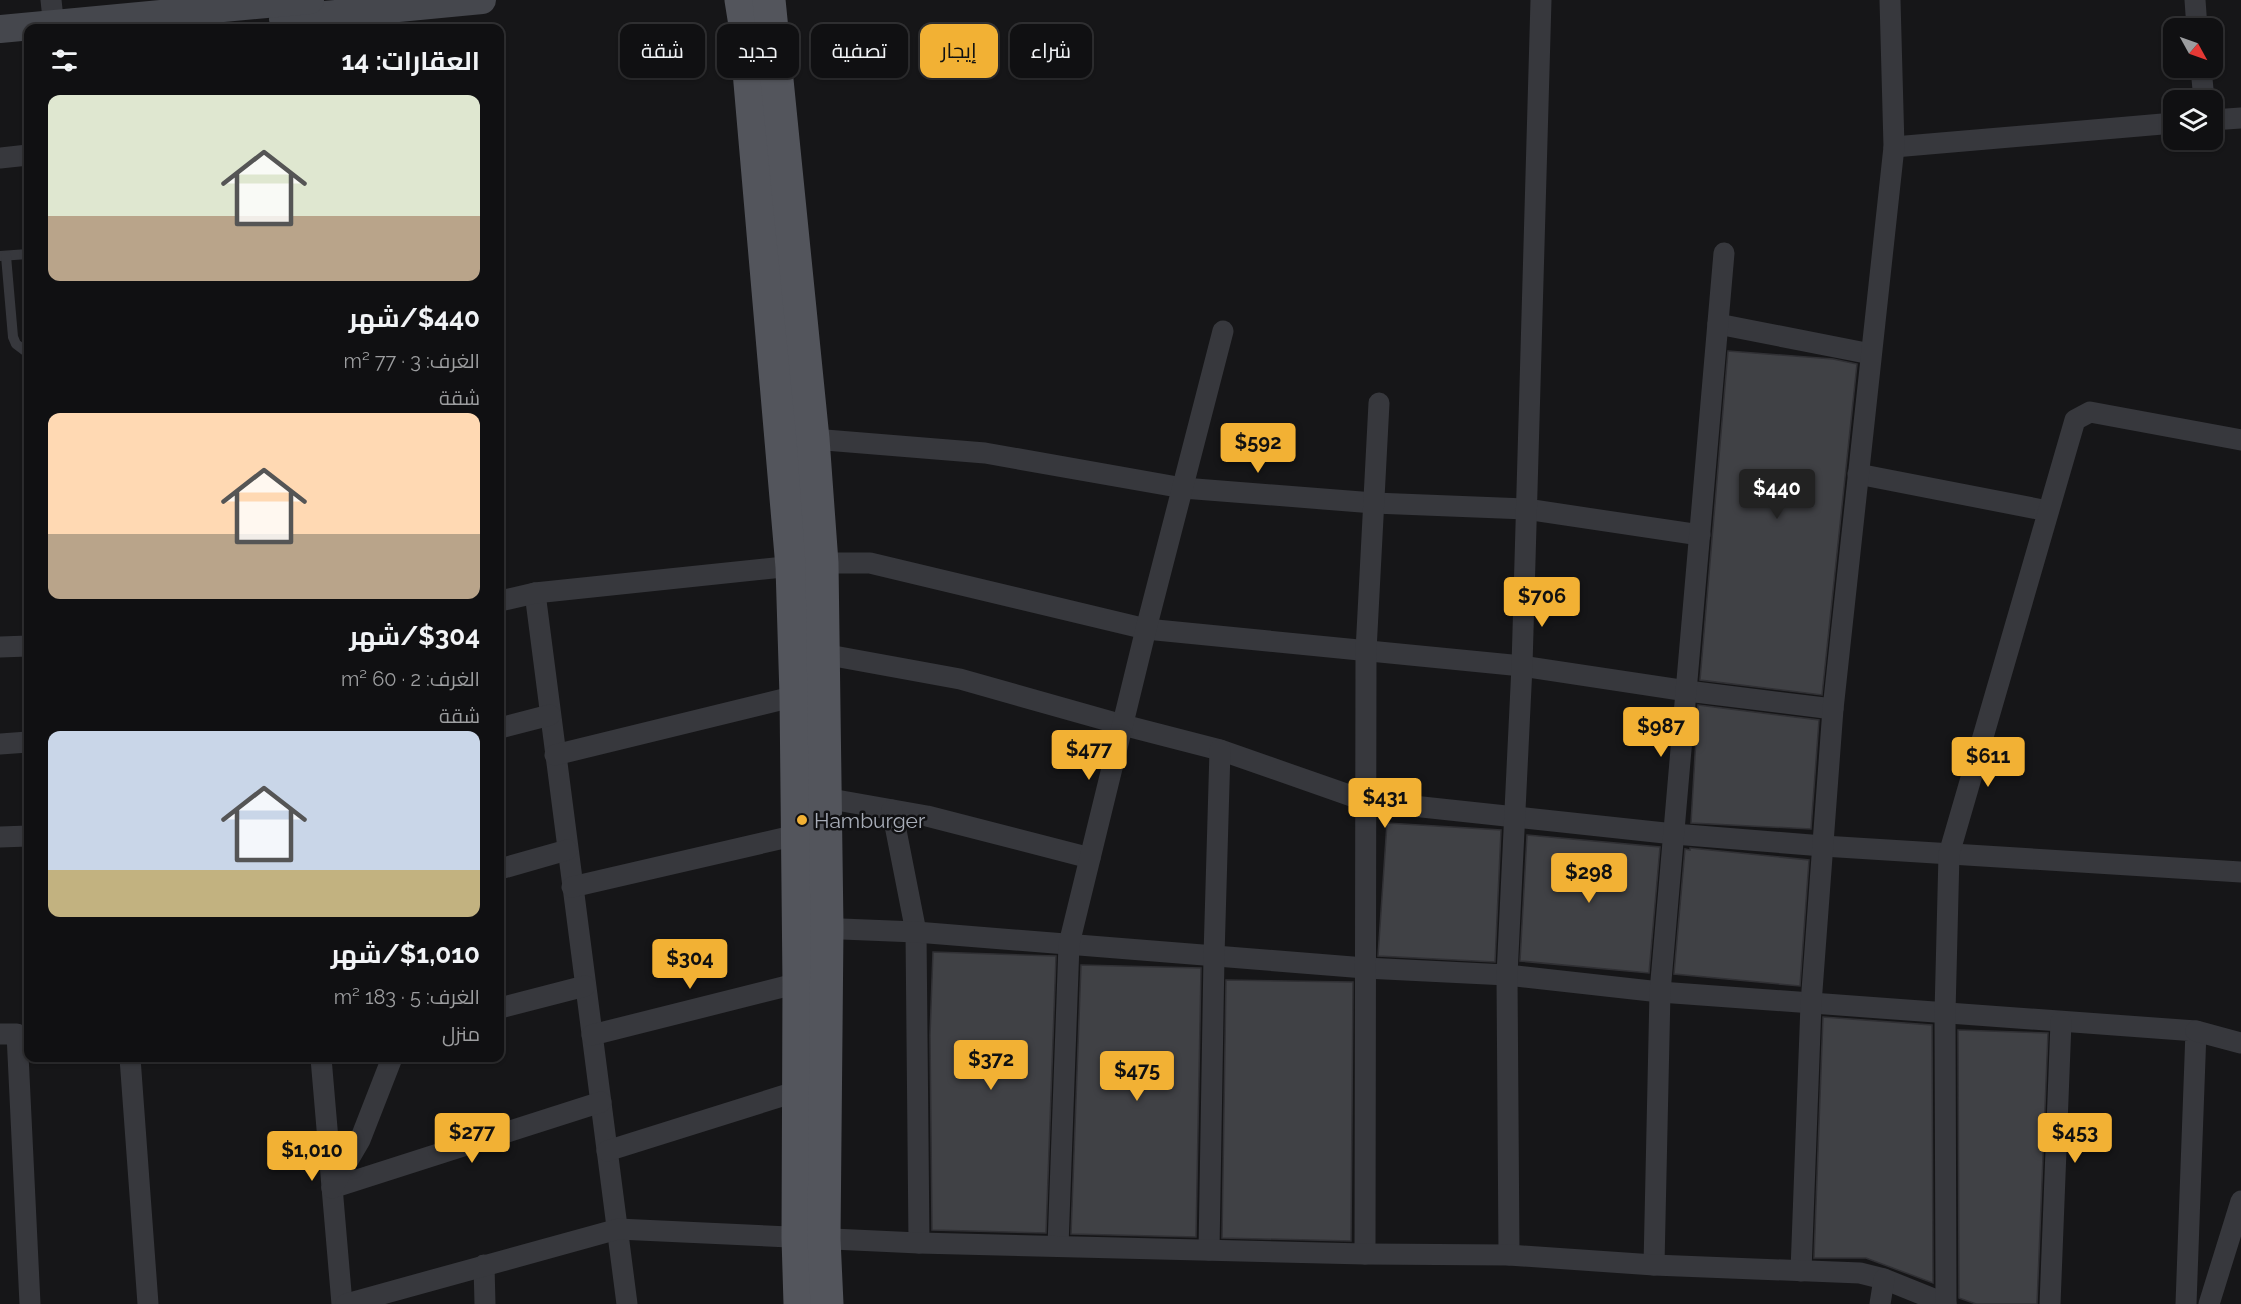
<!DOCTYPE html>
<html lang="ar">
<head>
<meta charset="utf-8">
<style>
  :root { --surface:#101012; --page:#1e1e20; --text:#f1f3f6; --muted:#9c9d9f; --line:#303032; --accent:#f2b134 }
  body { margin:0; font-family:Raleway,Cairo,sans-serif; background:var(--page); color:var(--text); direction:rtl; height:100vh; display:flex; flex-direction:column; font-size:22px; white-space:nowrap }
  * { box-sizing:border-box; margin:0 }
  p { font-size:20px; color:var(--muted) }
  .icon { flex:none; width:33px; height:33px; fill:none; stroke:currentColor; stroke-width:2; stroke-linecap:round; stroke-linejoin:round }
  .map { position:relative; flex:1; overflow:hidden; direction:ltr }
  .sheet { position:absolute; left:24px; top:24px; width:480px; height:1038px; display:flex; flex-direction:column; background:var(--surface); border-radius:12px; box-shadow:0 2px 4px #0004,0 0 0 2px var(--line); direction:rtl }
  .sheet>* { flex:none }
  .banner { position:absolute; left:522px; top:24px; width:570px; height:54px; direction:rtl; display:flex; gap:12px }
  .needle { width:39px; rotate:130deg }
  .fabs { position:absolute; left:2163px; top:18px; display:grid; gap:12px }
  .fabs a { display:grid; place-items:center; width:60px; height:60px; border-radius:12px; background:var(--surface); box-shadow:0 2px 4px #0004,0 0 0 2px var(--line); font-size:30px }
  .price { position:absolute; translate:-50% -51px; padding:0 14px; border-radius:6px; background:var(--accent); color:#111; font-size:20px; line-height:39px; filter:drop-shadow(0 2px 3px #0008) }
  .price::after { content:''; position:absolute; left:50%; top:36px; width:18px; height:14px; margin-left:-9px; background:inherit; clip-path:polygon(0 0,100% 0,50% 100%) }
  .price.on { background:#222; color:#fff }
  ul { padding:0; list-style:none }
  li { display:grid; align-content:center; gap:12px; height:318px; padding:0 24px }
  li span { display:grid; place-items:center; height:186px; border-radius:12px; color:#555 }
  li>.icon { margin-inline-start:auto }
  span .icon { width:108px; height:108px; fill:#fffc; stroke-width:1 }
  li b { font-size:26px }
  h2 { display:flex; justify-content:space-between; align-items:center; height:72px; padding:0 24px; font-size:26px }
  .pill { padding:0 21px; border-radius:12px; background:var(--surface); box-shadow:0 2px 4px #0004,0 0 0 2px var(--line); font-size:21px; line-height:54px }
  .pill.on { background:var(--accent); color:#111 }
  .map>svg:first-child { display:block }
</style>
</head>
<body>
<div class="map">
<svg width="2241" height="1304" viewBox="0 0 2241 1304">
  <rect width="100%" height="100%" fill="#161618"/>
  <g fill="#404145" stroke="#303034" stroke-width="1.5">
    <path d="M1728 351 1833 359 1857 364 1822 695 1700 680Z"/>
    <path d="M1698 705 1819 720 1811 829 1691 823Z"/>
    <path d="M1387 823 1501 830 1495 962 1378 956Z"/>
    <path d="M1527 835 1660 847 1649 973 1520 961Z"/>
    <path d="M1690 848 1809 860 1800 986 1674 974 1685 849 1690 850Z"/>
    <path d="M933 952 1056 956 1046 1233 932 1230 930 1035Z"/>
    <path d="M1081 965 1201 968 1196 1237 1071 1234Z"/>
    <path d="M1226 980 1353 982 1351 1241 1222 1238Z"/>
    <path d="M1823 1017 1932 1025 1933 1283 1866 1258H1814Z"/>
    <path d="M1958 1030 2048 1033 2037 1304H1976L1959 1298Z"/>
  </g>
  <g fill="none" stroke-linecap="round" stroke-linejoin="round">
    <g stroke="#37383d" stroke-width="10">
      <path d="M0 256 28 254"/>
      <path d="M6 256 13 337 16 344 28 353"/>
    </g>
    <g stroke="#37383d" stroke-width="21">
      <path d="M51 0 54 28"/>
      <path d="M2195 0 2197 28"/>
      <path d="M2201 68 2204 100"/>
      <path d="M2212 120 2241 118"/>
      <path d="M1894 147 2174 123"/>
      <path d="M0 158 28 155"/>
      <path d="M1718 324 1871 354"/>
      <path d="M813 439 985 453 1183 488 1374 503 1526 509 1700 535"/>
      <path d="M1858 474 2048 511"/>
      <path d="M535 593 627 1304"/>
      <path d="M500 601 535 593 822 563H870L1146 629 1522 666 1687 691 1833 709"/>
      <path d="M0 647 28 646"/>
      <path d="M823 654 960 679 1123 725 1220 750 1366 801 1674 834 1823 846 2241 872"/>
      <path d="M500 728 550 715"/>
      <path d="M0 744 28 742"/>
      <path d="M555 755 796 696"/>
      <path d="M825 798 927 816 1090 858"/>
      <path d="M892 810 916 932 919 1243"/>
      <path d="M0 837 28 836"/>
      <path d="M500 869 567 850"/>
      <path d="M572 887 797 835"/>
      <path d="M817 928 916 932 1365 968 1507 975 1660 992 2196 1031 2186 1304"/>
      <path d="M500 1008 585 986"/>
      <path d="M2196 1031 2241 1043"/>
      <path d="M0 1034H17L30 1304"/>
      <path d="M592 1035 799 983"/>
      <path d="M130 1058 148 1304"/>
      <path d="M321 1058 342 1304"/>
      <path d="M607 1151 798 1091"/>
      <path d="M332 1188 601 1102"/>
      <path d="M332 1188 360 1140 392 1058"/>
      <path d="M1058 1246 1069 944 1146 629 1223 331"/>
      <path d="M1209 1250 1214 956 1220 750"/>
      <path d="M1365 1254 1366 651 1379 403"/>
      <path d="M1509 1255 1507 975 1522 666 1541 0"/>
      <path d="M484 1265 485 1304"/>
      <path d="M1654 1265 1660 992 1724 253"/>
      <path d="M1801 1271 1811 1004 1833 709 1894 147 1890 0"/>
      <path d="M346 1304 618 1229 919 1243 1365 1254 1509 1255 1654 1265 1860 1273 1884 1279 1946 1304"/>
      <path d="M1880 1304 1884 1279"/>
      <path d="M1946 1304 1945 1013 1949 854 2075 420 2090 412 2241 440"/>
      <path d="M2050 1304 2061 1022"/>
      <path d="M2209 1304 2241 1201"/>
    </g>
    <g stroke="#45474d" stroke-width="28">
      <path d="M283 19 482 0"/>
      <path d="M0 29 310 0"/>
    </g>
    <g stroke="#53555c" stroke-width="33">
      <path d="M741 0 745 25 792 567 796 696 799 983 798 1238 800 1304"/>
      <path d="M769 0 813 439 822 563 827 928 824 1239 827 1304"/>
    </g>
  </g>
  <circle fill="#f2b134" stroke="#111113" stroke-width="2" cx="802" cy="820" r="6"/>
  <g text-anchor="middle" dominant-baseline="central" stroke-width="5" stroke-linejoin="round" paint-order="stroke">
    <g font-size="21" fill="#a8adb8" stroke="#111113" text-anchor="start">
      <text x="814" y="820">Hamburger</text>
    </g>
  </g>
</svg>
<div class="fabs">
<a><svg class="needle" viewBox="-14 -14 28 28"><path d="M0-13l5 13h-10z" fill="#e53935"/><path d="M0 13l5-13h-10z" fill="#9c9d9f"/></svg></a>
<a><svg class="icon" aria-label="layers" viewBox="0 0 24 24"><path d="M12 4l9 5-9 5-9-5zM3 14l9 5 9-5"/></svg></a>
</div>
<b class="price" style="left:1258px;top:474px">$592</b>
<b class="price on" style="left:1777px;top:520px">$440</b>
<b class="price" style="left:1542px;top:628px">$706</b>
<b class="price" style="left:1661px;top:758px">$987</b>
<b class="price" style="left:1089px;top:781px">$477</b>
<b class="price" style="left:1988px;top:788px">$611</b>
<b class="price" style="left:1385px;top:829px">$431</b>
<b class="price" style="left:1589px;top:904px">$298</b>
<b class="price" style="left:690px;top:990px">$304</b>
<b class="price" style="left:991px;top:1091px">$372</b>
<b class="price" style="left:1137px;top:1102px">$475</b>
<b class="price" style="left:472px;top:1164px">$277</b>
<b class="price" style="left:2075px;top:1164px">$453</b>
<b class="price" style="left:312px;top:1182px">$1,010</b>
<div class="banner">
<a class="pill">شراء</a>
<a class="pill on">إيجار</a>
<a class="pill">تصفية</a>
<a class="pill">جديد</a>
<a class="pill">شقة</a>
</div>
<section class="sheet">
<h2>العقارات: 14<svg class="icon" aria-label="filters" viewBox="0 0 24 24"><path d="M4 7h16M4 17h16"/><circle cx="9" cy="7" r="2"/><circle cx="15" cy="17" r="2"/></svg></h2>
<ul>
<li><span style="background:linear-gradient(#dfe7d0 65%,#b9a48a 0)"><svg class="icon" aria-label="home" viewBox="0 0 24 24"><path d="M3 11l9-7 9 7M6 9v11h12V9"/></svg></span><div><b>$440/شهر</b><p>الغرف: 3 · 77 m²</p><p>شقة</p></div></li>
<li><span style="background:linear-gradient(#ffd9b3 65%,#b9a48a 0)"><svg class="icon" aria-label="home" viewBox="0 0 24 24"><path d="M3 11l9-7 9 7M6 9v11h12V9"/></svg></span><div><b>$304/شهر</b><p>الغرف: 2 · 60 m²</p><p>شقة</p></div></li>
<li><span style="background:linear-gradient(#c9d6e8 75%,#c2b280 0)"><svg class="icon" aria-label="home" viewBox="0 0 24 24"><path d="M3 11l9-7 9 7M6 9v11h12V9"/></svg></span><div><b>$1,010/شهر</b><p>الغرف: 5 · 183 m²</p><p>منزل</p></div></li>
</ul>
</section>
</div>
</body>
</html>
